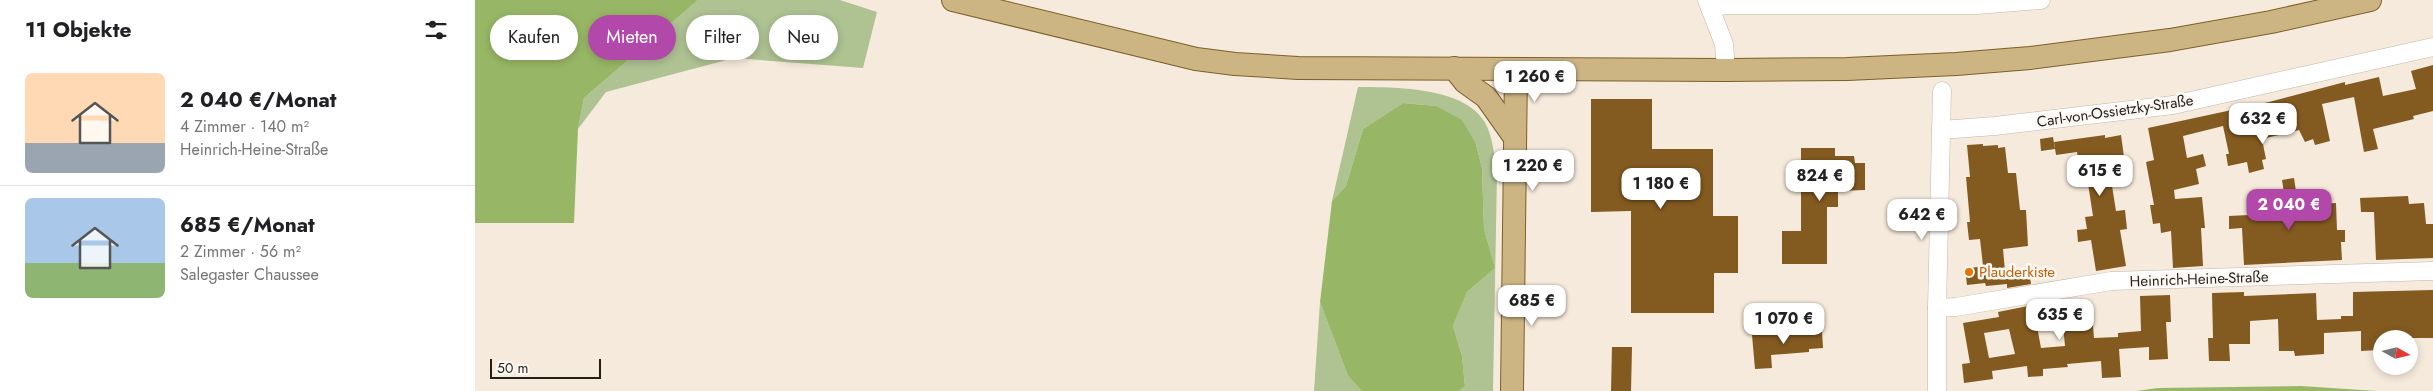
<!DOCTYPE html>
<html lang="de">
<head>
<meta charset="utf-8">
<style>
  :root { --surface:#fff; --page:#f6f6f6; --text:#202124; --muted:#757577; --line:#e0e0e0; --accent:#b248a9 }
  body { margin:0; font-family:Jost,sans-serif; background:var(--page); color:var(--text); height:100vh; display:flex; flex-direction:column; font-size:19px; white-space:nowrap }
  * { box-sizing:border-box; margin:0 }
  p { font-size:16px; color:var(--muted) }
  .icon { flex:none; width:28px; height:28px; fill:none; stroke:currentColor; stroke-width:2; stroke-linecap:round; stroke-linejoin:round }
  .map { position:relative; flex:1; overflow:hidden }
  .details { display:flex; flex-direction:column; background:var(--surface); width:475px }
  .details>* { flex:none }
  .guide { position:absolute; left:15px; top:15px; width:475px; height:45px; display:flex; gap:10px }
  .needle { width:32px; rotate:98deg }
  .fabs { position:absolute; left:1898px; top:330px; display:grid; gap:10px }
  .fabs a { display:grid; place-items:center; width:45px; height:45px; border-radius:50%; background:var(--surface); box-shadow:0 2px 8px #0003; font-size:25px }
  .scale { position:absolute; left:15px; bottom:12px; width:111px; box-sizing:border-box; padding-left:5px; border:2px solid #231f19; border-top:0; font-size:14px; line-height:18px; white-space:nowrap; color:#231f19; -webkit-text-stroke:4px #fdf8f3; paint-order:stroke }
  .price { position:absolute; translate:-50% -42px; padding:0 11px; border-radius:10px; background:#fff; color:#222; font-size:16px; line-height:32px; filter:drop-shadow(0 1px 2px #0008) }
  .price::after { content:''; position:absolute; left:50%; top:30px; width:15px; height:11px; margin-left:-8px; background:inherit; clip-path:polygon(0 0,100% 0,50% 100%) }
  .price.current { background:var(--accent); color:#fff }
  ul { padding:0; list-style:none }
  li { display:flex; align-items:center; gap:15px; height:125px; padding:0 25px }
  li+li { border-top:1px solid var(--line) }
  li span { display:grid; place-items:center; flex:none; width:140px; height:100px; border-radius:8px; color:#555 }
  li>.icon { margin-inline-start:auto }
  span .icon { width:60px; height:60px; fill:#fffc; stroke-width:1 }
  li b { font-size:21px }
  h2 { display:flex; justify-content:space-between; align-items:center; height:60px; padding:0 25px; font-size:21px }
  .tag { padding:0 18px; border-radius:22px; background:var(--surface); box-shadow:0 2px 8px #0003; font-size:18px; line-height:45px }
  .tag.current { background:var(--accent); color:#fff }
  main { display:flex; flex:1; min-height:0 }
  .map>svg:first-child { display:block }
</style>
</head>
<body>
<main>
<section class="details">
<h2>11 Objekte<svg class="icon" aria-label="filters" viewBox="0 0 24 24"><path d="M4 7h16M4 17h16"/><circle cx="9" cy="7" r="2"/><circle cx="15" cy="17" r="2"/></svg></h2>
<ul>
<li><span style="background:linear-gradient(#ffd9b3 70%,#9aa5b1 0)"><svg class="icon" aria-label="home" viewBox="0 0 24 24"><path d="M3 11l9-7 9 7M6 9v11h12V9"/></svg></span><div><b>2 040 €/Monat</b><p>4 Zimmer · 140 m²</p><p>Heinrich-Heine-Straße</p></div></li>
<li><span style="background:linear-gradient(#a9c7e8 65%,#8fb573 0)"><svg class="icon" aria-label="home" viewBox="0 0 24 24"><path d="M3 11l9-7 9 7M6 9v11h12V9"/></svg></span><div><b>685 €/Monat</b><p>2 Zimmer · 56 m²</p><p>Salegaster Chaussee</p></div></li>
</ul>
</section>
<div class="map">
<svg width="1958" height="391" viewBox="0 0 1958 391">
  <rect width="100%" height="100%" fill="#f6eadc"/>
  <g fill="#aec292">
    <path d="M223 0H365L402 12 388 68 259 58 131 92 103 129 109 98Z"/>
    <path d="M883 87C918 87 988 87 1009 121 1018 135 1019 156 1022 173L1018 391H984L990 386 987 356 978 326 992 292 1020 268 1009 229 1007 168 1001 144 961 106 928 103 888 129 871 186 857 201Z"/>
    <path d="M845 302 873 376 887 391H839Z"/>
  </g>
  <g fill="#98b766">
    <path d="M0 0H223L109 98 103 129 99 223H0Z"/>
    <path d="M928 103 961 106 987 120 1001 144 1007 168 1009 229 1020 268 992 292 978 326 987 356 990 386 984 391H887L873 376 845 302 857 201 871 186 888 129Z"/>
    <path d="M1826 386 1902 391H1661L1683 388Z"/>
  </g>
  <g fill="#835a20" fill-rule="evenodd">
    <path d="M1958 65V111L1938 116 1939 119 1898 129 1903 149 1889 152 1879 97 1847 104 1855 141 1840 145 1838 139 1830 142 1824 130 1787 139 1791 159 1787 160 1789 169 1774 173 1772 162 1753 166 1751 154H1754L1748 126 1708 136 1712 158 1728 154 1731 166 1721 169 1724 184 1699 190 1700 199 1727 197 1730 228H1726L1728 266 1698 268 1696 231 1686 233 1685 223 1678 224 1675 205H1679L1671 162 1679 160 1673 128 1794 102 1870 82V85L1904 77 1908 96 1941 89 1936 71Z"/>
    <path d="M1116 99H1177V149H1238V216H1263V273H1239V313H1156V211L1116 212Z"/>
    <path d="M1630 135V138L1646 135 1650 164 1634 167 1641 211 1650 210 1652 229 1645 230 1651 266 1621 271 1616 240 1603 242 1602 230 1612 229 1610 217 1618 216 1612 177 1606 178 1602 152 1581 155 1579 142Z"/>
    <path d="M1578 137 1580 149 1566 151 1565 139Z"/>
    <path d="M1508 144V146L1523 145V148L1530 147 1533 173H1541L1545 210H1551L1553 246 1528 249 1530 271 1554 269 1556 284 1532 288V284L1511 286 1510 283 1492 285 1490 269 1508 266 1505 239 1494 240 1492 222H1495L1491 177H1495L1492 145Z"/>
    <path d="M1326 148H1360V156H1379L1380 163H1390V190L1363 191V207H1352V264H1307V231H1326Z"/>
    <path d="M1819 178 1823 205 1861 203 1862 230H1870V242H1866L1867 260 1769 265 1767 228 1754 229V216L1774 215 1773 200 1810 199 1807 180Z"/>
    <path d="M1933 196 1934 204 1949 203 1951 224H1958V258L1901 260 1899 212H1886L1885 198Z"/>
    <path d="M1958 290V338H1904V350L1886 351V331L1849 333V354L1820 356 1819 351H1804L1803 319 1775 321V344H1754L1755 361H1734L1733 338H1738L1737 293 1769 292V296L1841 293 1842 320 1866 319V316H1878V292Z"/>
    <path d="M1695 295 1696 322H1691L1693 359 1674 360V347L1644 349 1646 377 1627 378 1626 361 1592 364 1593 367 1568 369V376L1553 377 1552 366 1517 371 1518 379 1489 383 1487 364 1495 363 1488 323 1524 317 1523 312 1558 305 1566 348 1590 346 1586 305 1616 302 1619 338 1643 337V333L1666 331 1665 296ZM1534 329 1540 354 1514 358 1509 333Z"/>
    <path d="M1332 328V332L1347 331 1348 348 1334 349V352L1296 355 1297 368 1280 369 1277 335Z"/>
    <path d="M1137 347H1157L1156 391H1136Z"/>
  </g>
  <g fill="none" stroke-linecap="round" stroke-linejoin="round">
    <defs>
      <g id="minor">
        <path d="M1232 0 1249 44 1251 70"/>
        <path d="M1235 8 1252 5H1502L1566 0"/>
        <path d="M1466 130 1520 126 1698 105 1958 47"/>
        <path d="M1462 308 1481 307 1636 281 1958 271"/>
        <path d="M1462 391V308L1467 91"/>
      </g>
      <g id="major">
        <path d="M478 0 721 59 760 64 823 68 1251 70 1372 69 1481 64 1555 58 1695 40 1796 22 1895 0"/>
        <path d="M979 68 990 82 1011 97 1040 138"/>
        <path d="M1037 391 1041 69"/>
      </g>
    </defs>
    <use href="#minor" stroke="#c2b6a9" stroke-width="19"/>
    <use href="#major" stroke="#7b6029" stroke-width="24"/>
    <use href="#minor" stroke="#fff" stroke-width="18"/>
    <use href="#major" stroke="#cdb583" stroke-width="22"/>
  </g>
  <circle fill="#e8710a" stroke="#fdf8f3" stroke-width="2" cx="1494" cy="272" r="5"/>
  <g text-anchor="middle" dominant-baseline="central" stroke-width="5" stroke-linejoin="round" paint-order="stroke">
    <g font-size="15" fill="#231f19" stroke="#fdf8f3">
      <text transform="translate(1640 111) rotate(-8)">Carl-von-Ossietzky-Straße</text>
      <text transform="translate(1724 279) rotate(-2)">Heinrich-Heine-Straße</text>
    </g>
    <g font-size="15" fill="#c56008" stroke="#fdf8f3" text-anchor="start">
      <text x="1504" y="272">Plauderkiste</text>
    </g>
  </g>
</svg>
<div class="fabs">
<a><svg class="needle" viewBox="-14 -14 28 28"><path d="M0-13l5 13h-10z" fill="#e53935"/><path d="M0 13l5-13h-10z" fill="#757577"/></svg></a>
</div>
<div class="scale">50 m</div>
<b class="price" style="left:1060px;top:103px">1 260 €</b>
<b class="price" style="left:1788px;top:145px">632 €</b>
<b class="price" style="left:1058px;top:192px">1 220 €</b>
<b class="price" style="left:1625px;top:197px">615 €</b>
<b class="price" style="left:1345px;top:202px">824 €</b>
<b class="price" style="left:1186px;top:210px">1 180 €</b>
<b class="price current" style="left:1814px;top:231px">2 040 €</b>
<b class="price" style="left:1447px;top:241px">642 €</b>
<b class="price" style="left:1057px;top:327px">685 €</b>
<b class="price" style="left:1585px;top:341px">635 €</b>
<b class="price" style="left:1309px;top:345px">1 070 €</b>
<div class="guide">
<a class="tag">Kaufen</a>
<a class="tag current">Mieten</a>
<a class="tag">Filter</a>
<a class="tag">Neu</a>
</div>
</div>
</main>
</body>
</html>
